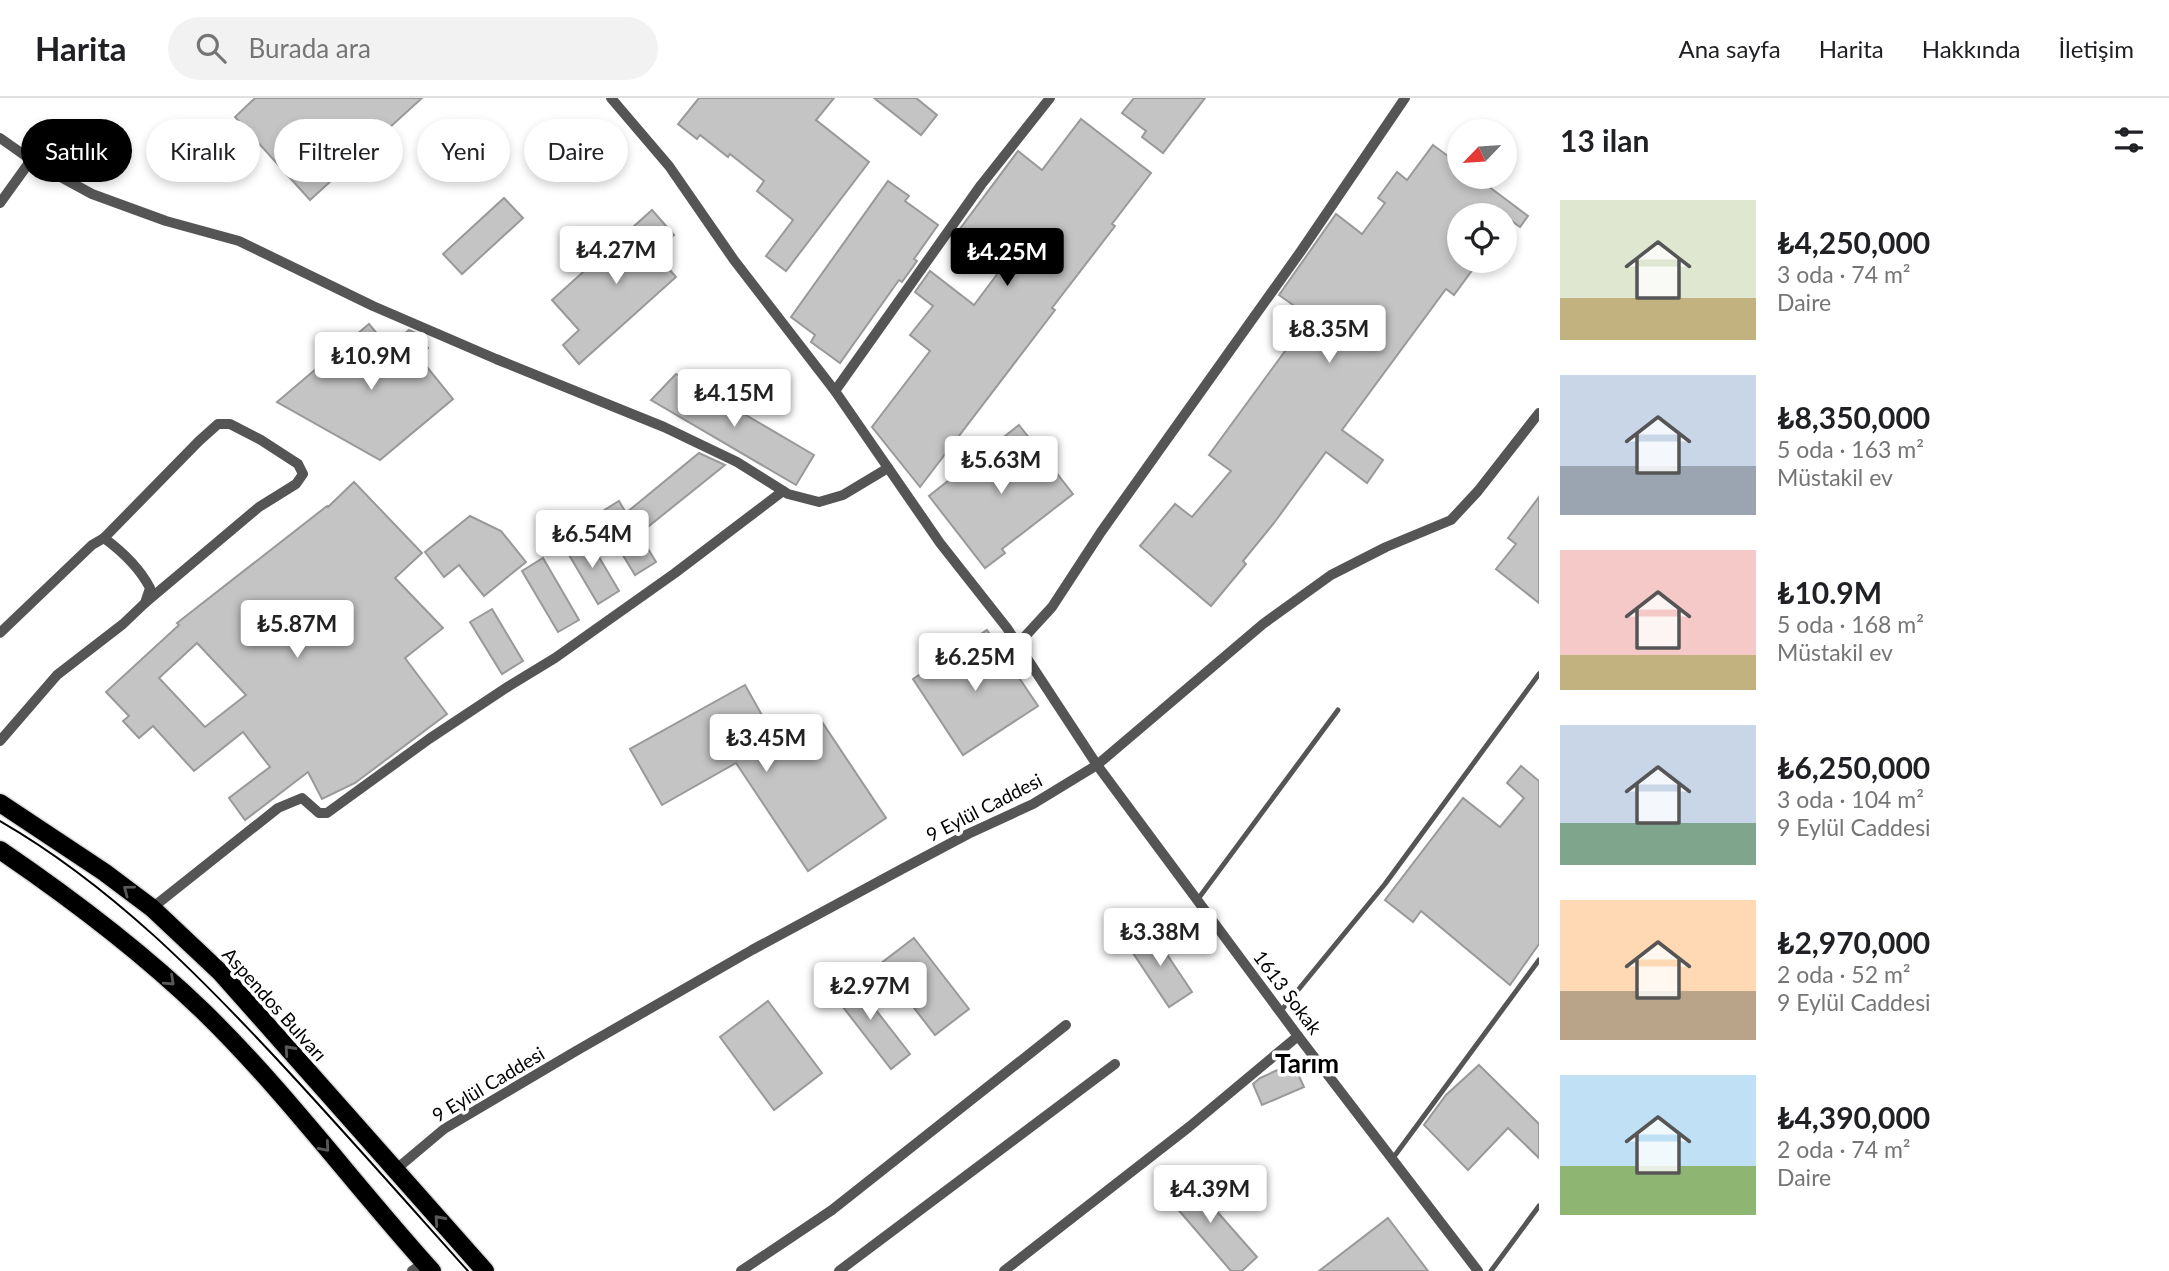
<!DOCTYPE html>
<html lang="tr">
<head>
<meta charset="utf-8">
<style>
  :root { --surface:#fff; --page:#f2f2f2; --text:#202124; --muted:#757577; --line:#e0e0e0; --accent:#000 }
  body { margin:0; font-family:Lato,sans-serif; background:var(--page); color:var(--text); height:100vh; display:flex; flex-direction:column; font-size:26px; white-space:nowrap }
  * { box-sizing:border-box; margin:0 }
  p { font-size:23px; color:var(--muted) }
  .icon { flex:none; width:38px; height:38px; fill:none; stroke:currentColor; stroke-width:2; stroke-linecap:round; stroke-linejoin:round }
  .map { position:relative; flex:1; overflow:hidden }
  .drawer { display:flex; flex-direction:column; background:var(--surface); width:630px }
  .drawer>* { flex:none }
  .banner { position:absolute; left:21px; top:21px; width:665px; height:63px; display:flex; gap:14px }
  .needle { width:46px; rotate:245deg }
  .tools { position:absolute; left:1447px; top:21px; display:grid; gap:14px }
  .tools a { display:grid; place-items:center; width:70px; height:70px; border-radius:50%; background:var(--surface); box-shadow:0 4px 10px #0003; font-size:35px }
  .price { position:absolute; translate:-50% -60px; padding:0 16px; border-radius:7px; background:#fff; color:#222; font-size:23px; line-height:46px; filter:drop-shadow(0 2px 4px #0008) }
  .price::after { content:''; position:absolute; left:50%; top:42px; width:21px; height:16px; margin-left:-10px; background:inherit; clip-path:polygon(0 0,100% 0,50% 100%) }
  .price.active { background:var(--accent); color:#fff }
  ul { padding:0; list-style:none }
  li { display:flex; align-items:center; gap:21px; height:175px; padding:0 21px }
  li span { display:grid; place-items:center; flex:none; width:196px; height:140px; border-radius:0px; color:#555 }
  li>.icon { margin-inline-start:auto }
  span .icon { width:84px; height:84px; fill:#fffc; stroke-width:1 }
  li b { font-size:30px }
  h2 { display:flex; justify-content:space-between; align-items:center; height:84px; padding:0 21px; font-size:30px }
  .chip { padding:0 24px; border-radius:32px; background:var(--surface); box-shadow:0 4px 10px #0003; font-size:24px; line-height:63px }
  .chip.active { background:var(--accent); color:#fff }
  header { display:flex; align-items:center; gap:42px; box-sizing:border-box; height:98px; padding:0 35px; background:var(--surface); border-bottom:2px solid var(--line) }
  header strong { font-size:33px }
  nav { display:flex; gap:38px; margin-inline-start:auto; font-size:24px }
  .search { width:490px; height:63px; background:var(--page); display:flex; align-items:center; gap:18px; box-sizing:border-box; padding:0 24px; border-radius:38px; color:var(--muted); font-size:26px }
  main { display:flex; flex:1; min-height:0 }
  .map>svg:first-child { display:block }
</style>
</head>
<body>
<header>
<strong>Harita</strong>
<div class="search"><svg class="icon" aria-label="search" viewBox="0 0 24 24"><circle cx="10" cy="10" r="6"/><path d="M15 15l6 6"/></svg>Burada ara</div>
<nav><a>Ana sayfa</a><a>Harita</a><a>Hakkında</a><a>İletişim</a></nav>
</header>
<main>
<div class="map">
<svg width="1539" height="1173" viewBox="0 0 1539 1173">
  <rect width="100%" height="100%" fill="#fff"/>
  <g fill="#c4c4c4" stroke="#999" stroke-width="2" fill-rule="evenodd">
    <path d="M255 0H422L310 102 235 19Z"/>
    <path d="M699 0H834L816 22 869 64 786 173 766 158 793 122 757 93 764 83 730 56 728 59 700 37 697 41 678 26Z"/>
    <path d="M874 0H916L937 17 921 37Z"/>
    <path d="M1134 0H1205L1163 55 1142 39 1146 33 1122 15Z"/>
    <path d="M1081 21 1151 75 1112 126 1115 128 1052 210 1055 212 920 389 872 329 930 253 910 237 933 208 915 194 930 173 974 207 1004 167 959 132 1018 53 1042 72Z"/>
    <path d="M1433 47 1460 67V79H1476L1528 118 1520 129 1494 110 1488 117H1460V163L1473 171 1454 197 1446 191 1342 332 1383 362 1367 385 1326 354 1274 425 1243 463 1246 466 1211 508 1140 448 1175 406 1192 419 1231 373 1209 357 1310 219 1279 197 1336 116 1362 136 1385 105 1378 100 1397 74 1407 82Z"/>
    <path d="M888 83 909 98 905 103 938 127 914 161 917 163 902 184 899 182 840 265 811 244 815 237 791 219Z"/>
    <path d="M504 100 523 120 462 176 443 156Z"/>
    <path d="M652 112 674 137 654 154 676 179 579 266 563 247 579 232 552 202Z"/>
    <path d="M369 226 388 249 409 232 416 235 428 250 418 258 453 301 380 362 277 304Z"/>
    <path d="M676 276 814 357 796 387 651 302Z"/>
    <path d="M1019 327 1073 396 1002 451 1005 455 985 470 929 398Z"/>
    <path d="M699 355 725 367 639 436 656 464 635 477 598 416 619 403 626 415Z"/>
    <path d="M354 384 422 455 395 480 443 530 405 560 447 616 355 685 322 701 308 674 245 722 229 700 270 669 243 634 194 673 153 628 139 640 123 623 129 618 106 594 179 527 177 525 327 408 328 409ZM197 545 246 597 205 629 159 580Z"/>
    <path d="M1539 399V505L1496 471 1516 446 1508 440Z"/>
    <path d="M470 418 501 433 526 464 484 498 459 467 444 479 425 454Z"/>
    <path d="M586 437 619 493 598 506 565 450Z"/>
    <path d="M543 460 579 522 558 534 522 473Z"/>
    <path d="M492 511 523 563 502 576 470 524Z"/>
    <path d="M987 532 1038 608 963 657 913 581Z"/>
    <path d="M745 587 781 651 822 624 886 720 808 773 736 665 662 707 630 651Z"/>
    <path d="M1521 668 1539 683V846L1510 887 1421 813 1413 824 1385 802 1463 700 1500 729 1524 700 1507 685Z"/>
    <path d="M1150 831 1192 894 1169 909 1127 846Z"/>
    <path d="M914 840 969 911 935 937 880 866Z"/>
    <path d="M848 876 910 956 891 971 829 891Z"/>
    <path d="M768 903 822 975 774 1012 720 939Z"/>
    <path d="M1293 965 1304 989 1262 1007 1253 986 1260 980Z"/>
    <path d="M1479 967 1539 1026V1060L1508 1030 1468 1072 1424 1027 1446 997Z"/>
    <path d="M1184 1076 1257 1159 1242 1173H1231L1163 1094Z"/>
    <path d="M1388 1120 1428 1173H1319Z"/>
  </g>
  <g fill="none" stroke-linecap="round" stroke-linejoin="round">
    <defs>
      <g id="primary">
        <path d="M0 705 104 774 152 810 221 875 485 1173"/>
        <path d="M0 752C72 801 141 853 204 914 286 994 355 1088 432 1173"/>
      </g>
    </defs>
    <use href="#primary" stroke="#dbdbdb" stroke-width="21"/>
    <g stroke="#555" stroke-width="5">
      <path d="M1198 801 1338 612"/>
      <path d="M1280 914 1385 786 1539 576"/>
      <path d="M1393 1060 1539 862"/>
      <path d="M1491 1173 1539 1108"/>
    </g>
    <g stroke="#555" stroke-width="10">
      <path d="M611 0 669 68 734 162 835 293 940 445 1007 530 1097 667 1298 938 1478 1173"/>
      <path d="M0 40 37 66 92 96 166 123 239 143 373 208 496 261 664 329 737 364 788 396 819 404 843 397 888 370"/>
      <path d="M0 105 31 62"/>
      <path d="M835 293 981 87 1050 0"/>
      <path d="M0 535 92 447 104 440 199 343 218 326H230L261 342 298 366 303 376 296 386 259 409 145 505"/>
      <path d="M1018 546 1052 509 1101 434 1301 153 1405 0"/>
      <path d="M0 643 57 577 123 526 145 505 150 490C139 469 123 454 104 440"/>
      <path d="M152 810 278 710 302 700 319 715H327L429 641 509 588 555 560 675 475 783 393"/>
      <path d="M394 1073 444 1031 576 953 752 852 902 771 968 736 1033 706 1097 667 1263 526 1331 477 1386 449 1451 422 1478 393 1539 315"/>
      <path d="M412 1173 424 1165"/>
      <path d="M741 1173 832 1112 1066 927"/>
      <path d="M839 1173 1115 966"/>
      <path d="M1004 1173 1189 1029 1298 938"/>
    </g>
    <use href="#primary" stroke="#000" stroke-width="18"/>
    <path stroke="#000" stroke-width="2" d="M0 723C111 787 201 879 287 972 348 1038 408 1106 468 1173"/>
  </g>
  <defs><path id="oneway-chevron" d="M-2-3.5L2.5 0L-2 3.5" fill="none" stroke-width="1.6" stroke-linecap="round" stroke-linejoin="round" transform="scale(1.75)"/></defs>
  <g stroke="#595959">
    <use href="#oneway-chevron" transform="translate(128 792) rotate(-143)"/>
    <use href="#oneway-chevron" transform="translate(170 883) rotate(43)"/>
    <use href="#oneway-chevron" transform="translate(289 952) rotate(-132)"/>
    <use href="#oneway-chevron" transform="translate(325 1049) rotate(49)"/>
    <use href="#oneway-chevron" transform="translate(439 1122) rotate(-132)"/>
  </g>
  <g text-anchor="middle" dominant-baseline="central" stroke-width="7" stroke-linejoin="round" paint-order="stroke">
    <g font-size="19" fill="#000" stroke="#fff">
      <text transform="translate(984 709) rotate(-27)">9 Eylül Caddesi</text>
      <text transform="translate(1288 894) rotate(53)">1613 Sokak</text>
      <text transform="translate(275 906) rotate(48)">Aspendos Bulvarı</text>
      <text transform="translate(488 986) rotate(-31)">9 Eylül Caddesi</text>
    </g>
    <g font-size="26" font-weight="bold" fill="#000" stroke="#fff">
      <text x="1307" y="965">Tarım</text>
    </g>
  </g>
</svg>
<div class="tools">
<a><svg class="needle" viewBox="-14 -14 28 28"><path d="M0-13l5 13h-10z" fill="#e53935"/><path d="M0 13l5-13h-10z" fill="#757577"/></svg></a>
<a><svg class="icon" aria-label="locate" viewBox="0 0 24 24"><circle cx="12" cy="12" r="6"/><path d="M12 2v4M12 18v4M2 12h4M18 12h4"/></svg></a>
</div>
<b class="price" style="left:616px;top:188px">₺4.27M</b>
<b class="price active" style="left:1007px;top:190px">₺4.25M</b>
<b class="price" style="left:1329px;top:267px">₺8.35M</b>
<b class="price" style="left:371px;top:294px">₺10.9M</b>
<b class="price" style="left:734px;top:331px">₺4.15M</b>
<b class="price" style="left:1001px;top:398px">₺5.63M</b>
<b class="price" style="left:592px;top:472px">₺6.54M</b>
<b class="price" style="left:297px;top:562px">₺5.87M</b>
<b class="price" style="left:975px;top:595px">₺6.25M</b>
<b class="price" style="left:766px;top:676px">₺3.45M</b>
<b class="price" style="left:1160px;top:870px">₺3.38M</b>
<b class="price" style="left:870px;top:924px">₺2.97M</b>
<b class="price" style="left:1210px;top:1127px">₺4.39M</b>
<div class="banner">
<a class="chip active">Satılık</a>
<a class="chip">Kiralık</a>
<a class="chip">Filtreler</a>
<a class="chip">Yeni</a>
<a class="chip">Daire</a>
</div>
</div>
<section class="drawer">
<h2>13 ilan<svg class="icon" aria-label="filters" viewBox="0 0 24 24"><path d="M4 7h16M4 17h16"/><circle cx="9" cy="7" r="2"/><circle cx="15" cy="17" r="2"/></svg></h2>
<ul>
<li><span style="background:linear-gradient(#dfe7d0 70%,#c2b280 0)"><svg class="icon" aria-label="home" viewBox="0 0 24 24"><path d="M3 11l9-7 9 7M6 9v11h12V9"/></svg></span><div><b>₺4,250,000</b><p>3 oda · 74 m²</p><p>Daire</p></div></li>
<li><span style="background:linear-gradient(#c9d6e8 65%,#9aa5b1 0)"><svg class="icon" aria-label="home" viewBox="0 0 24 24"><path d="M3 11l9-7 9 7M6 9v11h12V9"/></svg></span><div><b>₺8,350,000</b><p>5 oda · 163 m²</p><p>Müstakil ev</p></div></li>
<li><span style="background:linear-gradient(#f6c9c9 75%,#c2b280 0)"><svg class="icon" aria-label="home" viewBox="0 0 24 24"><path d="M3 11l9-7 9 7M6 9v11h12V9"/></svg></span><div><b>₺10.9M</b><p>5 oda · 168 m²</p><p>Müstakil ev</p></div></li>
<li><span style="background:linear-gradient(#c9d6e8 70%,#7fa58c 0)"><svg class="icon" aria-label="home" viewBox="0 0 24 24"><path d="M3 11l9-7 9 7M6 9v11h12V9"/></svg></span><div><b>₺6,250,000</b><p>3 oda · 104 m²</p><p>9 Eylül Caddesi</p></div></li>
<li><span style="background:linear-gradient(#ffd9b3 65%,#b9a48a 0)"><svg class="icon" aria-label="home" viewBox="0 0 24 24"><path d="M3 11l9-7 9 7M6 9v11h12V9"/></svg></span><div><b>₺2,970,000</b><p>2 oda · 52 m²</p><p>9 Eylül Caddesi</p></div></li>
<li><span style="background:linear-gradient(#bfe0f5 65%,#8fb573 0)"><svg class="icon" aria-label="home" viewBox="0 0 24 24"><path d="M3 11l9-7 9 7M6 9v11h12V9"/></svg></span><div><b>₺4,390,000</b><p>2 oda · 74 m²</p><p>Daire</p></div></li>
</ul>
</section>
</main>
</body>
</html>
